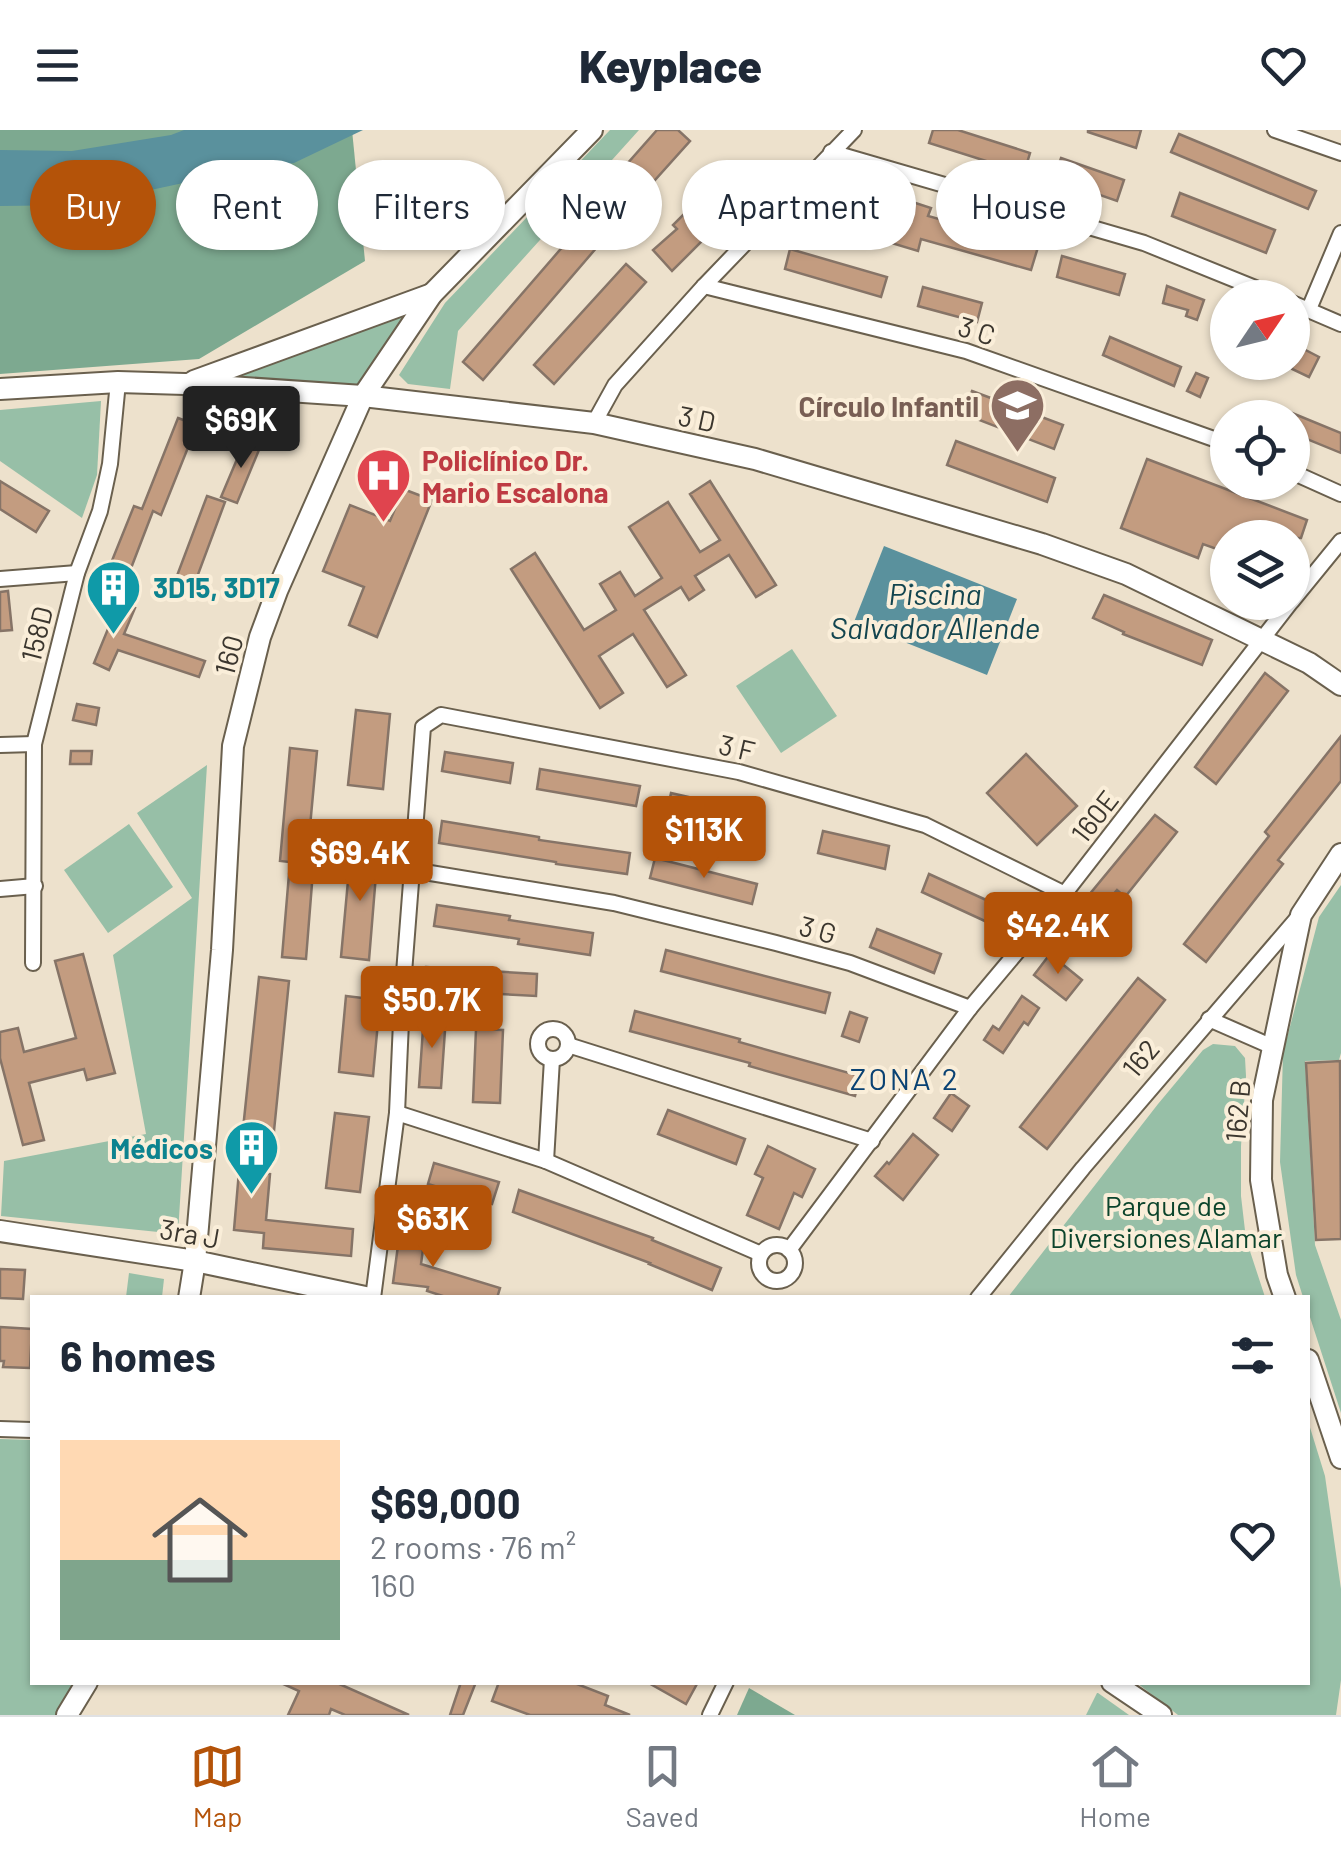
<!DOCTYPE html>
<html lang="en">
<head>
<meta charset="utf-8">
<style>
  :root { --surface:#fff; --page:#f2f2f3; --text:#1f2937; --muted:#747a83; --line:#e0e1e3; --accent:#b45309 }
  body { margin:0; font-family:Barlow,sans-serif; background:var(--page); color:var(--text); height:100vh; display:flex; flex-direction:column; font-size:38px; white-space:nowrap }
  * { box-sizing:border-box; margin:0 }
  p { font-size:32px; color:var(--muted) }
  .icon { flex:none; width:55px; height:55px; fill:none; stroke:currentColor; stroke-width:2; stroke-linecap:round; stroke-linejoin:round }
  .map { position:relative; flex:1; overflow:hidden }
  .panel { position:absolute; left:30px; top:1165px; width:1280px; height:390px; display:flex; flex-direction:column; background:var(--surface); border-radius:0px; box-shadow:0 2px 8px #0004 }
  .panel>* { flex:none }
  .guide { position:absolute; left:30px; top:30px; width:1282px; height:90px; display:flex; gap:20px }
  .needle { width:65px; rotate:55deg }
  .fabs { position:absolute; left:1210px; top:150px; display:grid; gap:20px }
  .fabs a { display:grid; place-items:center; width:100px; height:100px; border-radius:50%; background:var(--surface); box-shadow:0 2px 8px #0004; font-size:50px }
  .price { position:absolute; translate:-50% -85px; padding:0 22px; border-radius:10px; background:var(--accent); color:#fff; font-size:32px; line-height:65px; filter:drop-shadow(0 2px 5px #0008) }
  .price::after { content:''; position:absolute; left:50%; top:60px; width:30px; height:22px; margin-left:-15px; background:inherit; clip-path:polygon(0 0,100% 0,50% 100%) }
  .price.active { background:#222; color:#fff }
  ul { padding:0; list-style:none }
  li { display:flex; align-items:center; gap:30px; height:250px; padding:0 30px }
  li span { display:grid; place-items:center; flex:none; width:280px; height:200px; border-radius:0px; color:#555 }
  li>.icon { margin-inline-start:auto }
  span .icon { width:120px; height:120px; fill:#fffc; stroke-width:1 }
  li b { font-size:42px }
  h2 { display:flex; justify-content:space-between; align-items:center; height:120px; padding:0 30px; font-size:42px }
  .pill { padding:0 35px; border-radius:45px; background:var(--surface); box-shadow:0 2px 8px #0004; font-size:35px; line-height:90px }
  .pill.active { background:var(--accent); color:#fff }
  header { display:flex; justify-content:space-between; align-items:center; height:130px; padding:0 30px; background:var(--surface); font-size:45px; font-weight:800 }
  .menu { display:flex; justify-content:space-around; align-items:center; height:140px; border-top:2px solid var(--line); background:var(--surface); font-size:28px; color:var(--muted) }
  .menu a { display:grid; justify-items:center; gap:5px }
  .menu .active { color:var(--accent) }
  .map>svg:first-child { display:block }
</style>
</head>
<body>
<header><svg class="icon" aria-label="menu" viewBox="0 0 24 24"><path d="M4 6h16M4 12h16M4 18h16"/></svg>Keyplace<svg class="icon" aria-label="heart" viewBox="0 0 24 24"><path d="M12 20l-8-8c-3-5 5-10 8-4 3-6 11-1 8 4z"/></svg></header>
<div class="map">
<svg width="1341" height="1585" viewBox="0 0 1341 1585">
  <rect width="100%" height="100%" fill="#ede1cc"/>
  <g fill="#97bfa7">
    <path d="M610 0H639L458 201 450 259 408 254 399 245 445 173Z"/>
    <path d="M407 184 356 260 225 249Z"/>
    <path d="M101 271 97 345 82 388 0 331V280Z"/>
    <path d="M792 519 837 586 781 623 736 556Z"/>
    <path d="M207 635 178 1104 1 1086 4 1031 146 1004 113 825 192 768 137 683Z"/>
    <path d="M129 694 173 757 108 803 64 740Z"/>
    <path d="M1341 755V923L1339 930 1305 931 1315 1115 1341 1190V1283L1308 1181V1168L1303 1167 1296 1145 1280 1032 1283 923 1319 787Z"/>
    <path d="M1213 914 1235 916 1245 928 1246 946 1241 1016V1066L1246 1109 1265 1167H1008L1158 974 1203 920Z"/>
    <path d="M129 1143 164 1149 162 1167H126Z"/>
    <path d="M1308 1291 1325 1346 1341 1459V1550L1336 1585H1178L1137 1553 1308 1552Z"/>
    <path d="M0 1309 32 1310V1552L81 1553 64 1585H0Z"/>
    <path d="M1097 1563H1098L1129 1585H1086Z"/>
  </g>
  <g fill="#7da990">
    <path d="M0 0H352L365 131 199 229 0 244Z"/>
    <path d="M749 1558 795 1585H737Z"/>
  </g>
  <g fill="#5a919d">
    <path d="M184 0H363L294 33 225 44 81 75 0 76V20L72 21 171 5Z"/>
    <path d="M884 416 1017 469 987 545 854 492Z"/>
  </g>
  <g fill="#c39c80" stroke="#867467" stroke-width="2.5">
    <path d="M657 0H678L690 11 620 89 597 68Z"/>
    <path d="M933 0H958L1030 23 1024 43 929 13Z"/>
    <path d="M1088 0H1141L1136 18 1088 2Z"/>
    <path d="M1179 4 1316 61 1308 79 1171 22Z"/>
    <path d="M1061 28 1124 50 1117 71 1054 49Z"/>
    <path d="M833 52 851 57 845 78 827 74Z"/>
    <path d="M1180 63 1275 100 1266 123 1172 86Z"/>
    <path d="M891 65 931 78 928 86 1038 117 1031 140 921 109 918 121 878 109Z"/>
    <path d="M683 85 705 108 672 141 653 120 677 99 673 95Z"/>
    <path d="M584 92 604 109 483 250 463 232Z"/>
    <path d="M790 119 887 147 881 167 785 139Z"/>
    <path d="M1062 126 1125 144 1119 165 1057 147Z"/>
    <path d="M626 134 646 152 554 254 534 235Z"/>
    <path d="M1167 156 1204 170 1197 190 1186 186 1188 180 1163 173Z"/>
    <path d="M923 157 982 173 977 192 918 176Z"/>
    <path d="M1110 207 1181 237 1174 256 1103 225Z"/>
    <path d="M1292 213 1319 227 1309 247 1292 239Z"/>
    <path d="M1196 243 1208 248 1200 267 1187 261Z"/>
    <path d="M972 261 1063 295 1054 319 964 284Z"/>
    <path d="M1292 283 1341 303V323L1292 303Z"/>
    <path d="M178 288 197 295 161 385 153 381 128 446 109 438 134 376 142 379Z"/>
    <path d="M246 308 261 315 237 373 221 367Z"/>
    <path d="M956 311 1055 348 1047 372 947 335Z"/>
    <path d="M1147 329 1307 390 1301 408H1228V423L1203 414 1198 428 1121 398Z"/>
    <path d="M0 351 49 381 36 402 0 379Z"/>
    <path d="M710 351 776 455 756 467 729 425 695 446 704 460 689 470 681 457 644 480 686 545 667 557 633 504 599 526 623 563 600 578 511 439 535 423 584 500 616 480 600 454 620 442 635 466 662 448 629 397 668 372 700 422 720 410 690 364Z"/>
    <path d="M403 359 432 370 377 507 349 495 364 457 323 441 350 375 390 391Z"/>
    <path d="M207 366 225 372 190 466 172 459Z"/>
    <path d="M8 461 12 500 0 501V462Z"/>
    <path d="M1104 465 1212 510 1202 535 1123 504 1124 502 1093 488Z"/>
    <path d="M119 472 135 478 124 504 205 531 199 547 118 520 109 540 94 533Z"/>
    <path d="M1265 543 1288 561 1216 654 1195 637Z"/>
    <path d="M77 574 99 578 96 595 73 590Z"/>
    <path d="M356 580 390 584 383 659 348 655Z"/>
    <path d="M1341 606V651L1278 730 1283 734 1206 832 1184 814 1269 706 1265 702Z"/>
    <path d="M290 618 317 621 306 740 313 741 306 829 282 827 290 732 280 731Z"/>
    <path d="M71 621H92L91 634H70Z"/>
    <path d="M445 622 513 633 510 653 442 641Z"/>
    <path d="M1026 624 1077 676 1037 715 987 663Z"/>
    <path d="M540 639 640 656 636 676 537 659Z"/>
    <path d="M671 663 741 679 736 699 667 683Z"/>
    <path d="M1155 685 1177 702 1125 767 1117 760 1088 794 1101 805 1090 817 1068 797 1087 774 1084 771Z"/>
    <path d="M442 691 539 707V710L630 723 627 744 556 734V732L439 713Z"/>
    <path d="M823 701 889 716 885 739 818 723Z"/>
    <path d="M351 718 378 720 369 830 341 827Z"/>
    <path d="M655 728 757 754 752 774 650 748Z"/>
    <path d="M929 744 995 774 987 792 922 762Z"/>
    <path d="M437 775 510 786 509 790 593 803 590 825 518 814 519 809 434 796Z"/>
    <path d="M877 799 941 824 934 843 870 817Z"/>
    <path d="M666 820 830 863 825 883 661 841Z"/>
    <path d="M83 824 115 943 87 950 84 939 29 953 44 1010 23 1015 0 928V902L18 898 24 922 76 908 55 831Z"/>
    <path d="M1050 824 1082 850 1066 870 1034 845Z"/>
    <path d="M426 837 537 844 536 866 424 860Z"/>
    <path d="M259 847 289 851 272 1021 241 1018Z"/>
    <path d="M1138 848 1165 870 1047 1019 1020 997Z"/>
    <path d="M346 866 380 870 373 946 339 942Z"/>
    <path d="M1022 866 1039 878 1028 895 1024 892 1003 923 984 910 993 896 999 900Z"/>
    <path d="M635 881 740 909 739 912 860 946 855 966 749 936 750 933 630 901Z"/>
    <path d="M850 882 867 888 859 912 842 906Z"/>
    <path d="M424 884 446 886 441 958 419 957Z"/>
    <path d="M476 899 503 900 500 973 473 972Z"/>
    <path d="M1340 931 1341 1109 1316 1110 1306 933Z"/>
    <path d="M951 963 969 976 952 1001 934 988Z"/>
    <path d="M668 980 745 1009 736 1034 658 1004Z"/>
    <path d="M335 983 369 987 360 1062 326 1058Z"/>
    <path d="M913 1004 938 1025 903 1070 875 1046 887 1032 889 1034Z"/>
    <path d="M768 1016 815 1039 802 1067 794 1063 779 1099 747 1085 763 1048 755 1044Z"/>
    <path d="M434 1033 499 1052 492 1074 428 1054Z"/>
    <path d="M239 1041 270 1044 266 1090 353 1099 351 1126 263 1118 264 1103 234 1100Z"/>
    <path d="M519 1060 653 1108 652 1110 721 1138 712 1160 649 1134 650 1133 513 1082Z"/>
    <path d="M401 1093 426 1097 421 1134 500 1158 497 1168H449L427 1161 428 1157 393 1153Z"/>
    <path d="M0 1139 25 1140 23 1169 0 1168Z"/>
    <path d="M0 1197 32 1199 30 1238 3 1237 4 1231H0Z"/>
    <path d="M279 1552H335L409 1585H345L331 1579 329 1585H288L299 1561Z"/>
    <path d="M461 1552H476L463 1585H450Z"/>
    <path d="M499 1552H572L608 1566 605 1575 630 1585H530L492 1571Z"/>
    <path d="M647 1552H698L686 1574Z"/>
  </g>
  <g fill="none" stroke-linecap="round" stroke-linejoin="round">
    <defs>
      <g id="street">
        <path d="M1275 0 1341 23"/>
        <path d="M831 22 1144 113 1280 168"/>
        <path d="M704 156 966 221 1228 314"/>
        <path d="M1292 173 1341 194"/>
        <path d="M1309 179 1341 103"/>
        <path d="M594 293 615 255 704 156 854 0"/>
        <path d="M1292 342 1341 364"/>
        <path d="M0 449 77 443"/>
        <path d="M1292 471 1341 411"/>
        <path d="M0 615 34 614"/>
        <path d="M412 740 614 773 776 813 850 833 970 878"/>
        <path d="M0 759 35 756"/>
        <path d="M33 833 34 614 77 443 100 381 110 334 118 252"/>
        <path d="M1209 889 1273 917"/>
        <circle cx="553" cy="914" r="15"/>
        <path d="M568 915 872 1011"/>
        <path d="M397 983 546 1031 761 1124"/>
        <path d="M546 1031 552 929"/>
        <circle cx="777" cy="1133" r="18"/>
        <path d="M789 1120 970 878 1048 785 1291 472"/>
        <path d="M373 1168 397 983 402 869 423 597 441 585 739 642 925 695 1065 764"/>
        <path d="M978 1168 1083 1038 1300 785"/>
        <path d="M0 1299 32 1300"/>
        <path d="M710 1585 726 1552"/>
      </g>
      <g id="secondary">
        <path d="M194 251 432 164"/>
        <path d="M0 259 118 252 185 254 363 266 594 293 755 329 1042 414 1126 444 1309 533 1341 555"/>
        <path d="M0 1101 195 1131 370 1168"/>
        <path d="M189 1168 195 1131 222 820 233 616 260 507 277 461 363 266 432 164 592 0"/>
        <path d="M1285 1168 1277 1145 1261 1050 1262 970 1301 785 1341 724"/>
        <path d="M1308 1230 1341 1328"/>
        <path d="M1112 1552 1161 1585"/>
        <path d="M67 1585 87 1552"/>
      </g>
    </defs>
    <use href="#street" stroke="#6a604e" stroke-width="18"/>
    <use href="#secondary" stroke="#6a604e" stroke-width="24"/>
    <use href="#street" stroke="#fff" stroke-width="14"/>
    <use href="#secondary" stroke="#fff" stroke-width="20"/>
  </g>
  <defs>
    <symbol id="school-pin" viewBox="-11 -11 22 30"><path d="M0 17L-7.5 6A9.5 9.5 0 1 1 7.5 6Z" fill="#8d6e63" stroke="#faeed9"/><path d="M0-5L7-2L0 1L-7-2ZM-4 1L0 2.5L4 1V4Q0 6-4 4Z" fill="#fff"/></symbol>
    <symbol id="hospital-pin" viewBox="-11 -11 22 30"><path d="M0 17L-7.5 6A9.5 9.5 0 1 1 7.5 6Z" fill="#e0444e" stroke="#faeed9"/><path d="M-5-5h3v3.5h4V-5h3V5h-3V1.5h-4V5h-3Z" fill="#fff"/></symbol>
    <symbol id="building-pin" viewBox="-11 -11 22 30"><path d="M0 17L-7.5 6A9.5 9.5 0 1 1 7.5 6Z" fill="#0f9aa8" stroke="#faeed9"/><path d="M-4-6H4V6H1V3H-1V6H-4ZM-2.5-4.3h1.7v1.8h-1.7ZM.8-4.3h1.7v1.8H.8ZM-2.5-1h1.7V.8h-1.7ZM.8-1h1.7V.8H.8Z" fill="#fff"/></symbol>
  </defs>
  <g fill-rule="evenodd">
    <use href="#school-pin" x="986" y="244" width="63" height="86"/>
    <use href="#hospital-pin" x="352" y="314" width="63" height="86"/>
    <use href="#building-pin" x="82" y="426" width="63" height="86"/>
    <use href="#building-pin" x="220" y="986" width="63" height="86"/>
  </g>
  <g text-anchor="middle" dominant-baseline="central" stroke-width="8" stroke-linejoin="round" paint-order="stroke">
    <g font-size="28" fill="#3b362e" stroke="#faeed9">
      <text transform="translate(977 200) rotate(17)">3 C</text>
      <text transform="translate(697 288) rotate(12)">3 D</text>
      <text transform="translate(36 504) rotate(-76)">158D</text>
      <text transform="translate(228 525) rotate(-75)">160</text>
      <text transform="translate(737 617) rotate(13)">3 F</text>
      <text transform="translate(1094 686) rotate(-52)">160E</text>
      <text transform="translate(818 799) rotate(15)">3 G</text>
      <text transform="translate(1140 928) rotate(-50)">162</text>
      <text transform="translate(1237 981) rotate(-85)">162 B</text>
      <text transform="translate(190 1103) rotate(10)">3ra J</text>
    </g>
    <g font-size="28" font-weight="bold" fill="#785e54" stroke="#faeed9" text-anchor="end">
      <text x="979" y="276">Círculo Infantil</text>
    </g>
    <g font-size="28" font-weight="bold" fill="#be3a42" stroke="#faeed9" text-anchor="start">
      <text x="422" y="330">Policlínico Dr.<tspan x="422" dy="32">Mario Escalona</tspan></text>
    </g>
    <g font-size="28" font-weight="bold" fill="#0d838f" stroke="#faeed9" text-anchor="start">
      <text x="153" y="457">3D15, 3D17</text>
      <text x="213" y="1018" text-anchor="end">Médicos</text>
    </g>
    <g font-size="28" fill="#0b442c" stroke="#faeed9">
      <text x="1166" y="1075">Parque de<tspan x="1166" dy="32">Diversiones Alamar</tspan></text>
    </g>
    <g font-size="30" font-style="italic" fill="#13454f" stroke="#faeed9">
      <text x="935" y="463">Piscina<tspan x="935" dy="34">Salvador Allende</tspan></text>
    </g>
    <g font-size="30" letter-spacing="2.5" fill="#0a4273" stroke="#faeed9">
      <text x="905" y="948">ZONA 2</text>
    </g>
  </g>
</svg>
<div class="fabs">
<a><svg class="needle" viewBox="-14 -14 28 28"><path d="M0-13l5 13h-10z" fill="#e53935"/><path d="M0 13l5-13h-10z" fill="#747a83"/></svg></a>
<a><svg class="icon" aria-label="locate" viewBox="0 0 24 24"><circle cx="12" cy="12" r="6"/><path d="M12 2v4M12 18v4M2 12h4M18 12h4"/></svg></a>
<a><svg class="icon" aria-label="layers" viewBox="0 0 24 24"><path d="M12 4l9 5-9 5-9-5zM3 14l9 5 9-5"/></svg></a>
</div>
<b class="price active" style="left:241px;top:341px">$69K</b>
<b class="price" style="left:704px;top:751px">$113K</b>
<b class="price" style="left:360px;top:774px">$69.4K</b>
<b class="price" style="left:1058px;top:847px">$42.4K</b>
<b class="price" style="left:432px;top:921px">$50.7K</b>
<b class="price" style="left:433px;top:1140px">$63K</b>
<div class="guide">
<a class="pill active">Buy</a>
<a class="pill">Rent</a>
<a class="pill">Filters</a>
<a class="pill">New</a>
<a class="pill">Apartment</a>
<a class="pill">House</a>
</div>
<section class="panel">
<h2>6 homes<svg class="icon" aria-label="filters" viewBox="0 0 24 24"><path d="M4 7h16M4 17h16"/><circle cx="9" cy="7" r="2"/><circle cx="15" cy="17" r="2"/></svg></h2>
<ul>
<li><span style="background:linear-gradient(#ffd9b3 60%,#7fa58c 0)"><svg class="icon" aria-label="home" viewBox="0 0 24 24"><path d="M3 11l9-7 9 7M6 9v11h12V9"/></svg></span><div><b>$69,000</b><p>2 rooms · 76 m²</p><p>160</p></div><svg class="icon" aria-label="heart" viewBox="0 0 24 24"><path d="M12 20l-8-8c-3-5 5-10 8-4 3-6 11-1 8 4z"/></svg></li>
</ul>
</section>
</div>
<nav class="menu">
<a class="active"><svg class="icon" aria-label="map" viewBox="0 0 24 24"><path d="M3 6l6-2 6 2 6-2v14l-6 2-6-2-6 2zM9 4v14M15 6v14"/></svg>Map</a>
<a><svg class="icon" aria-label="saved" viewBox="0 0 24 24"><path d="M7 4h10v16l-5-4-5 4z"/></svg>Saved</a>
<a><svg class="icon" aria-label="home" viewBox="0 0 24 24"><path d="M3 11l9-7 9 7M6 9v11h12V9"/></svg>Home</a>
</nav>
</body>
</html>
